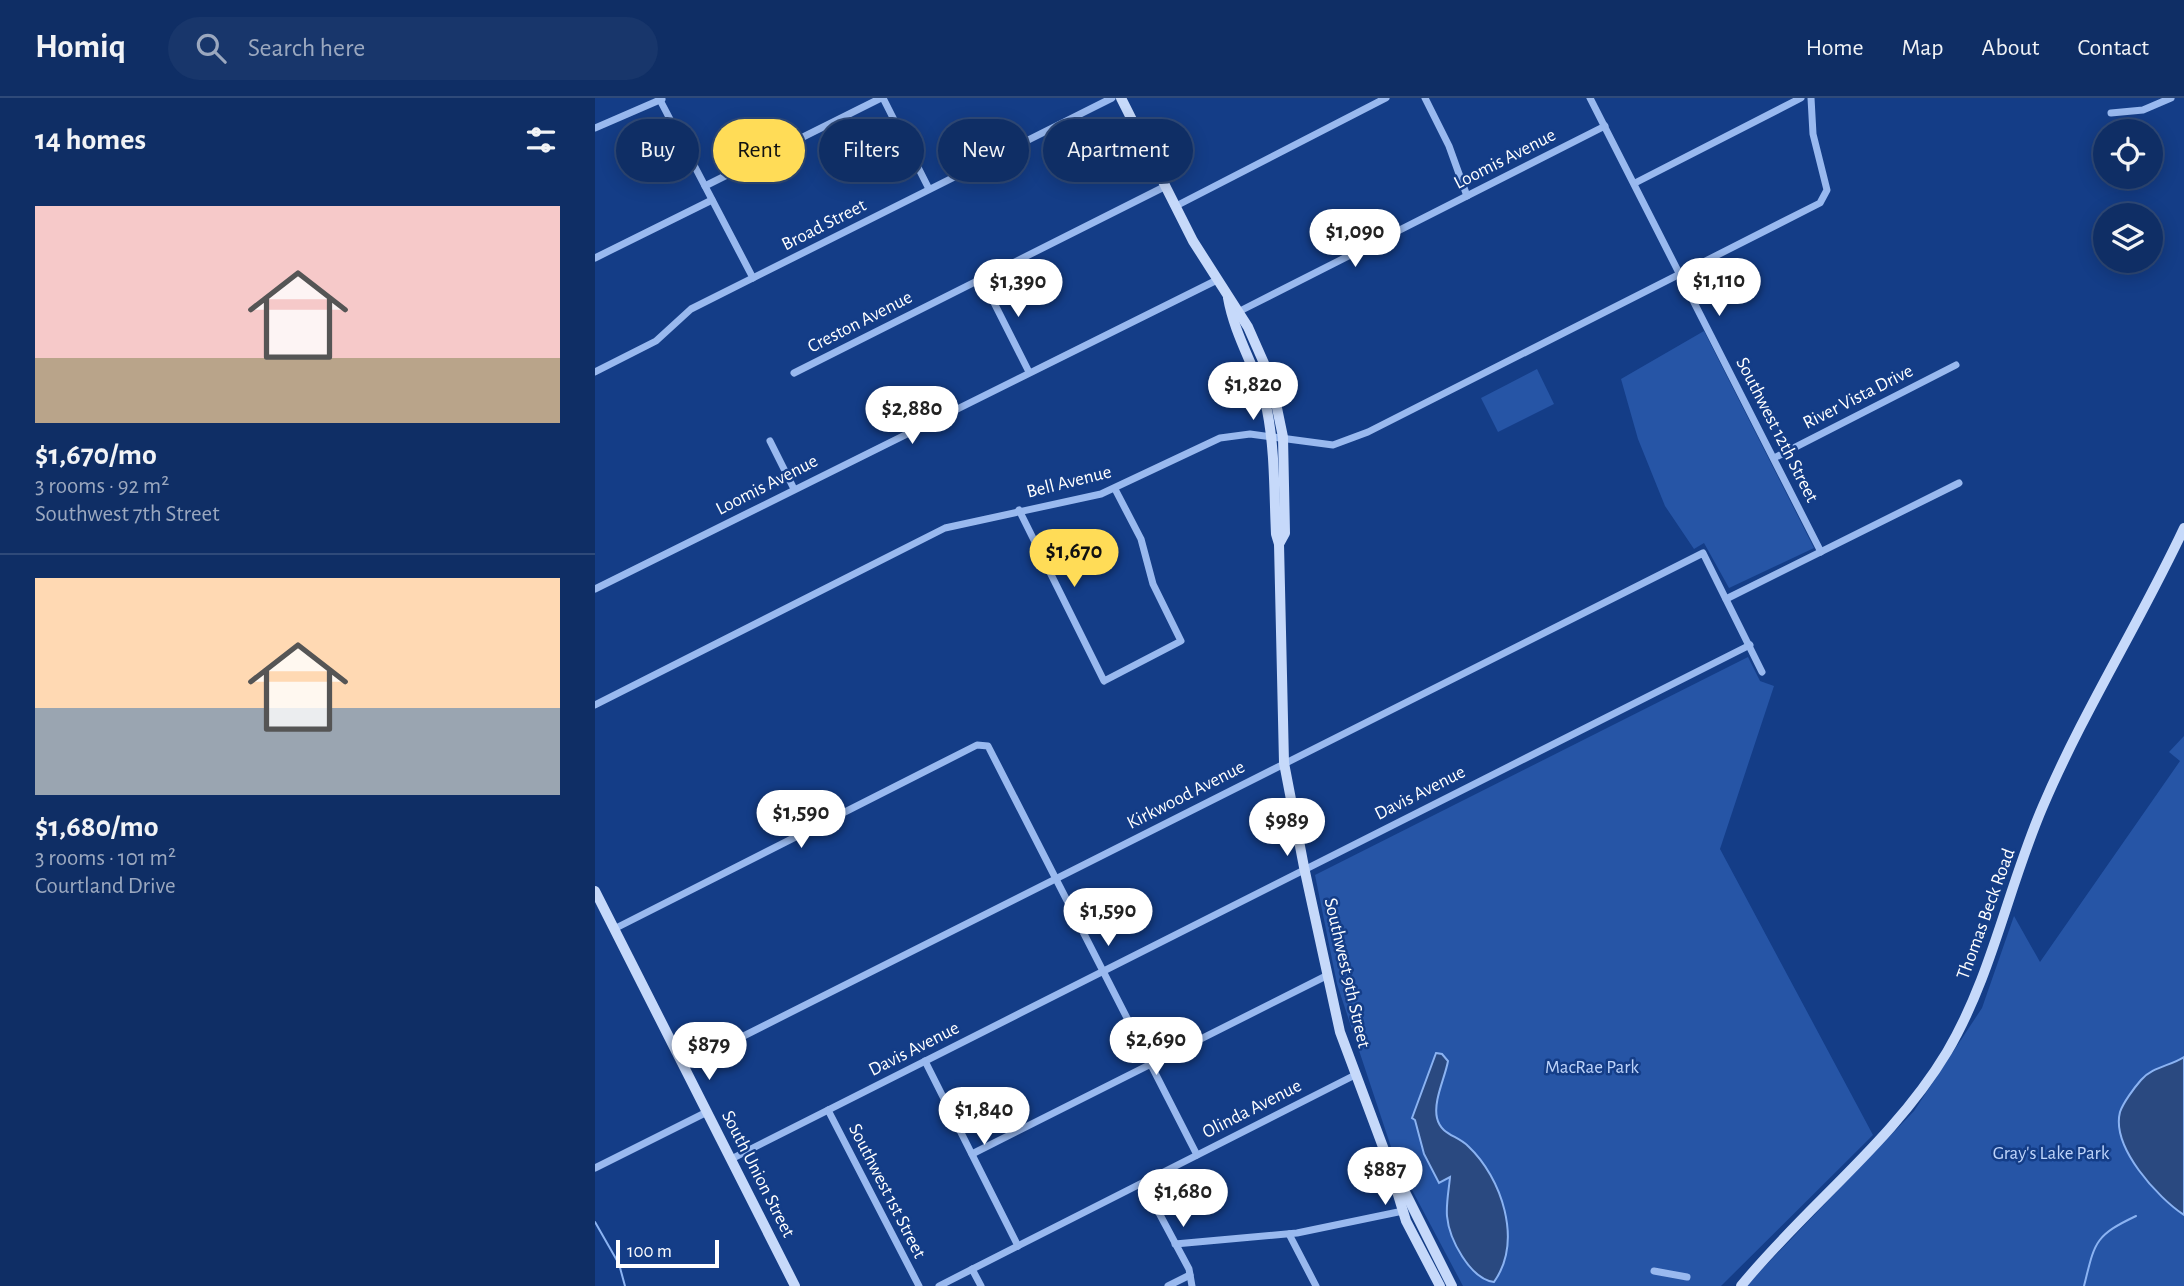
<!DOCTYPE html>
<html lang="en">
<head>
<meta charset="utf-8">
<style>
  :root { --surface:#0f2e65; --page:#18366b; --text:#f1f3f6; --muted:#9ba8bf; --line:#2f4a79; --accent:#ffdc57 }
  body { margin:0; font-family:"Alegreya Sans",sans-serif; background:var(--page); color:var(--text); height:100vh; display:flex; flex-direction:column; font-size:26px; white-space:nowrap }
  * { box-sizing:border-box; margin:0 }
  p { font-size:23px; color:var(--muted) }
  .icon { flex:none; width:38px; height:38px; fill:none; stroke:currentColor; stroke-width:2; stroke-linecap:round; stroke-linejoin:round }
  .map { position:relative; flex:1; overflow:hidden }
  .details { display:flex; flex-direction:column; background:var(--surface); width:595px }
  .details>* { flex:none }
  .hud { position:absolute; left:21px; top:21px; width:665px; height:63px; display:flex; gap:14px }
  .tools { position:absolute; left:1498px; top:21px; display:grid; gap:14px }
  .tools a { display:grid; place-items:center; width:70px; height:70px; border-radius:50%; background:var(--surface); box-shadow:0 4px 18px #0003,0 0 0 2px var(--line); font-size:35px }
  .scale { position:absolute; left:21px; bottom:18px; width:103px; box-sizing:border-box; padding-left:7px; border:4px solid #fff; border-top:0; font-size:19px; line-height:24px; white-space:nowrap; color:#fff; -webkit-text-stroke:5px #143d87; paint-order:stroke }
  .price { position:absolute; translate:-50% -60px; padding:0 16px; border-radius:24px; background:#fff; color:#222; font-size:23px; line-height:46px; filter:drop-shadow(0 2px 4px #0008) }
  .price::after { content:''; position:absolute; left:50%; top:42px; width:21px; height:16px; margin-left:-10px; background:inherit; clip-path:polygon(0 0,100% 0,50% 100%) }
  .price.current { background:var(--accent); color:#111 }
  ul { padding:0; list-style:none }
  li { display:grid; align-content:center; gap:14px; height:371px; padding:0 35px }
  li+li { border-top:2px solid var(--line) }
  li span { display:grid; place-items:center; height:217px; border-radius:0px; color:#555 }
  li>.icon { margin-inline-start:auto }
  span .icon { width:126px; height:126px; fill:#fffc; stroke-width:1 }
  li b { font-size:30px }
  h2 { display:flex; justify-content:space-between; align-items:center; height:84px; padding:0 35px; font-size:30px }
  .tag { padding:0 24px; border-radius:32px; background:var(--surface); box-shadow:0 4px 18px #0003,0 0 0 2px var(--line); font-size:24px; line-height:63px }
  .tag.current { background:var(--accent); color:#111 }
  header { display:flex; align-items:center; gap:42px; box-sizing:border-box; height:98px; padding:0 35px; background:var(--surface); border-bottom:2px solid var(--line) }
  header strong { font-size:33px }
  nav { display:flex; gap:38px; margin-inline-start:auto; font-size:24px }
  .search { width:490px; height:63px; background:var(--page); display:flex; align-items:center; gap:18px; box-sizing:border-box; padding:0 24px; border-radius:38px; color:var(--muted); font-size:26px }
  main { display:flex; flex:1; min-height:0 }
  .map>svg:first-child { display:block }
</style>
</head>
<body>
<header>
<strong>Homiq</strong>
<div class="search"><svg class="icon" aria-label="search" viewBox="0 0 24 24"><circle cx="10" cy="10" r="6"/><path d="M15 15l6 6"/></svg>Search here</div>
<nav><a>Home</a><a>Map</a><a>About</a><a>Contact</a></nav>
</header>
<main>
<section class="details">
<h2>14 homes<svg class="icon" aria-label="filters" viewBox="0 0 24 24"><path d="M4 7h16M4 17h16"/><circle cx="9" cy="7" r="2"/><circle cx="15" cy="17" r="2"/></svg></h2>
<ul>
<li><span style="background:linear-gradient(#f6c9c9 70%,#b9a48a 0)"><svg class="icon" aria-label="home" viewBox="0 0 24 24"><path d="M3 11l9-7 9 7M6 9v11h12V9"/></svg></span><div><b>$1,670/mo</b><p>3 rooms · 92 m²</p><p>Southwest 7th Street</p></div></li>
<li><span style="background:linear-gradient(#ffd9b3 60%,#9aa5b1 0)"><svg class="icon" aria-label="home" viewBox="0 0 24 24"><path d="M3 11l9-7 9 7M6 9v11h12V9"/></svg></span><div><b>$1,680/mo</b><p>3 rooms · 101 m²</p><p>Courtland Drive</p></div></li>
</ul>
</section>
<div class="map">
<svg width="1589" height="1188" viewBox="0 0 1589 1188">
  <rect width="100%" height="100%" fill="#143d87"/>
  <g fill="#2655a6">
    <path d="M1109 233 1219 450 1134 490 1109 445 1099 451 1070 408 1043 341 1026 281Z"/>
    <path d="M942 271 959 306 903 334 886 300Z"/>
    <path d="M1153 559 1165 583 1179 588 1125 751 1278 1037 1126 1188H868L799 1058 742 886 720 777Z"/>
    <path d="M1589 638V1188H1151L1319 1013 1387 910 1419 818 1445 864 1585 663 1574 654Z"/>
  </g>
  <g fill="#2a4980" stroke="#8bb3f2" stroke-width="2">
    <path d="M841 955 847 956 853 963C850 980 838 1003 842 1020 846 1037 862 1037 873 1048 907 1080 928 1143 899 1184 875 1181 854 1141 852 1118 851 1105 854 1091 855 1079L844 1085 829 1056 820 1022 817 1020Z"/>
    <path d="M1589 959V1117C1563 1100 1516 1049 1525 1014 1528 1005 1539 990 1546 982 1557 969 1575 968 1589 959Z"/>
  </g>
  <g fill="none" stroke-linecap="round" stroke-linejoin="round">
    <g stroke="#8bb3f2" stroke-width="2">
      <path d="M0 1124 24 1166 30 1188"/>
      <path d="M1489 1188C1500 1144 1499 1138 1541 1118"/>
    </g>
    <g stroke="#99b9ef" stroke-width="7">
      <path d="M288 0 334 91"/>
      <path d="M830 0 854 48 872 98"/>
      <path d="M995 0 1226 454"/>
      <path d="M65 2 158 180"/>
      <path d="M1516 15 1548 12 1576 0"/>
      <path d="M0 30 67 1"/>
      <path d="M1040 85 1206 0"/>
      <path d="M110 88 286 0"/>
      <path d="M581 108 791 0"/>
      <path d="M0 160 117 102"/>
      <path d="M387 181 434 274"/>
      <path d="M639 216 1010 28"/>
      <path d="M0 274 61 243 96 211 517 0"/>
      <path d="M199 275 571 88"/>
      <path d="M175 343 199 391"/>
      <path d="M1179 360 1361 267"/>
      <path d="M424 412 509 583 586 543 558 486 546 441 520 391"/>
      <path d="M0 491 622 182"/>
      <path d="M1131 501 1364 385"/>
      <path d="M0 607 350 430 506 396 625 340 655 336 738 347 773 334 1225 105 1232 92 1218 36 1216 0"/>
      <path d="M19 831 382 647 393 648 602 1057"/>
      <path d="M330 963 423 1148"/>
      <path d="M89 968 1108 455 1167 574"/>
      <path d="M233 1012 324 1188"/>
      <path d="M377 1056 733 877"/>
      <path d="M136 1061 1155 547"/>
      <path d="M0 1070 112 1014"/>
      <path d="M548 1085 594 1171 597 1188"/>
      <path d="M694 1136 721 1188"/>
      <path d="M580 1146 702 1135 808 1113"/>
      <path d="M377 1171 386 1188"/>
      <path d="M1059 1173 1092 1179"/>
      <path d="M344 1188 760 977"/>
      <path d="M573 1188 595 1177"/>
    </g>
    <g stroke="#c6d9fa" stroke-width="10">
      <path d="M526 0 598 143 653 229 676 281 688 339 690 435 684 446"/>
      <path d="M633 200C640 240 663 273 672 312 680 352 679 395 681 436L684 446 689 665 709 769 745 934 791 1057 811 1123 845 1188"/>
      <path d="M0 793 200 1188"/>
      <path d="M801 1076 857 1188"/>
      <path d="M1146 1188C1212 1107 1298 1044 1352 954 1397 878 1413 789 1448 708 1489 612 1545 524 1589 430"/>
    </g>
  </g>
  <g text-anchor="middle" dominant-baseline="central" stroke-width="5" stroke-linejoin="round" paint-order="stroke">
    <g font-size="19" fill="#fff" stroke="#143d87">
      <text transform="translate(910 61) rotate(-27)">Loomis Avenue</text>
      <text transform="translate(229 127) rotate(-27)">Broad Street</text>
      <text transform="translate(265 224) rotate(-27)">Creston Avenue</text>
      <text transform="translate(1263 299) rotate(-27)">River Vista Drive</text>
      <text transform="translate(1182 332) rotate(63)">Southwest 12th Street</text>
      <text transform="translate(474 384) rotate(-14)">Bell Avenue</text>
      <text transform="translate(172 387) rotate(-27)">Loomis Avenue</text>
      <text transform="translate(825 695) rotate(-27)">Davis Avenue</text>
      <text transform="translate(591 697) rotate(-27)">Kirkwood Avenue</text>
      <text transform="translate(1391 816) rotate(-70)">Thomas Beck Road</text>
      <text transform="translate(752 875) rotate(77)">Southwest 9th Street</text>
      <text transform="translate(319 951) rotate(-27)">Davis Avenue</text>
      <text transform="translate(657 1011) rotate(-27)">Olinda Avenue</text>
      <text transform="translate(163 1076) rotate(63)">South Union Street</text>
      <text transform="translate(292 1093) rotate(63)">Southwest 1st Street</text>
    </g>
    <g font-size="19" fill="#bfd5fb" stroke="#143d87">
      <text x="997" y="969">MacRae Park</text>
      <text x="1456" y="1055">Gray's Lake Park</text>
    </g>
  </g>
</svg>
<div class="tools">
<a><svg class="icon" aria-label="locate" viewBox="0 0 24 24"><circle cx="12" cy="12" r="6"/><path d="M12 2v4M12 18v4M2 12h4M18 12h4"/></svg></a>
<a><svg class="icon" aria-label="layers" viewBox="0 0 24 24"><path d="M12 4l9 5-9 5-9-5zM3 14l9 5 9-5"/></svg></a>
</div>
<div class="scale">100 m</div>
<b class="price" style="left:760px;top:171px">$1,090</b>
<b class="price" style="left:1124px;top:220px">$1,110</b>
<b class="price" style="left:423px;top:221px">$1,390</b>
<b class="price" style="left:658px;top:324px">$1,820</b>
<b class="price" style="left:317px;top:348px">$2,880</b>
<b class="price current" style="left:479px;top:491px">$1,670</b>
<b class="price" style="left:206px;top:752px">$1,590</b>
<b class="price" style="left:692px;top:760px">$989</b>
<b class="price" style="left:513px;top:850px">$1,590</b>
<b class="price" style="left:561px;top:979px">$2,690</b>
<b class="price" style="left:114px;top:984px">$879</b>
<b class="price" style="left:389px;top:1049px">$1,840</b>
<b class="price" style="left:790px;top:1109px">$887</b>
<b class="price" style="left:588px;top:1131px">$1,680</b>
<div class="hud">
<a class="tag">Buy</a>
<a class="tag current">Rent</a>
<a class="tag">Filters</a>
<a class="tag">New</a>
<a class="tag">Apartment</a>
</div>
</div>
</main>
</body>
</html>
